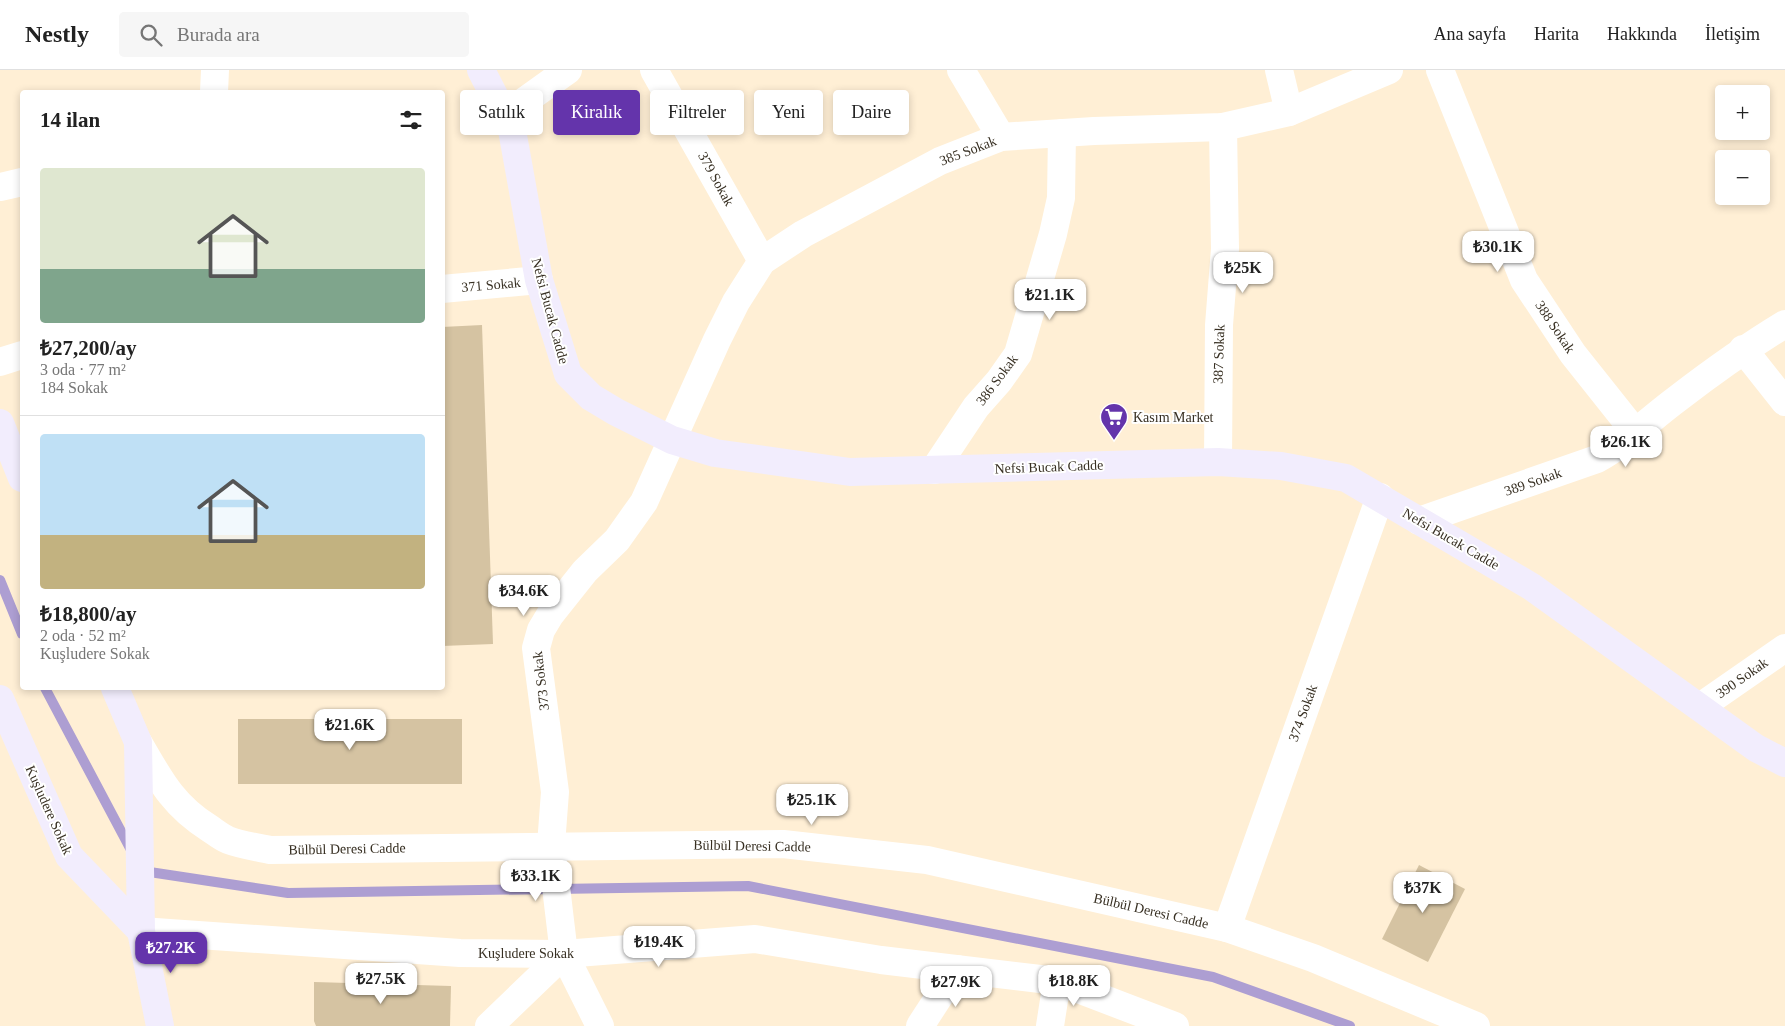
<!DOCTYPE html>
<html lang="tr">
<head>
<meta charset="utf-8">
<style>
  :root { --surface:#fff; --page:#f6f6f6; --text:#222; --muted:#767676; --line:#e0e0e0; --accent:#6434ab }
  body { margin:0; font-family:Georgia,serif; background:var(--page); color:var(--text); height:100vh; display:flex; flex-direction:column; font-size:19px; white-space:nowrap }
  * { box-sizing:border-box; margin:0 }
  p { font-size:16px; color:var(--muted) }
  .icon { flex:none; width:28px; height:28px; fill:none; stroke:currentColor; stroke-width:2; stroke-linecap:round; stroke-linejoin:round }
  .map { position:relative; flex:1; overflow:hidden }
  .side { position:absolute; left:20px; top:20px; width:425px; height:600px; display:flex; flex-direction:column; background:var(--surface); border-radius:5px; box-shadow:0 2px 8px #0003 }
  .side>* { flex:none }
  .top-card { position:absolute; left:460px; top:20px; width:475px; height:45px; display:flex; gap:10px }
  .controls { position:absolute; left:1715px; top:15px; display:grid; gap:10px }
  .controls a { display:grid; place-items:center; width:55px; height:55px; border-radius:5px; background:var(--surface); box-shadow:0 2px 8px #0003; font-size:25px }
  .price { position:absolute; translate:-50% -42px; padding:0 11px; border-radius:10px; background:#fff; color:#222; font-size:16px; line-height:32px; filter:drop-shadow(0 1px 2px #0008) }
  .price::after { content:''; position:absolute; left:50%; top:30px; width:15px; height:11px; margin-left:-8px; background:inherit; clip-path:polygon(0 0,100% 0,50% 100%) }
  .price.selected { background:var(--accent); color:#fff }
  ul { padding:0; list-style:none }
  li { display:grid; align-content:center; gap:10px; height:265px; padding:0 20px }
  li+li { border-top:1px solid var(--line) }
  li span { display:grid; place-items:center; height:155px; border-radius:5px; color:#555 }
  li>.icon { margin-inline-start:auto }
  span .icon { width:90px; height:90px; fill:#fffc; stroke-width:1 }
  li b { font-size:21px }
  h2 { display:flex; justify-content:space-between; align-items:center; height:60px; padding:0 20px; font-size:21px }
  .pill { padding:0 18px; border-radius:5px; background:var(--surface); box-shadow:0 2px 8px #0003; font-size:18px; line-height:45px }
  .pill.selected { background:var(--accent); color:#fff }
  header { display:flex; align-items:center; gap:30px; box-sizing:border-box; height:70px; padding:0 25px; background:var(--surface); border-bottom:1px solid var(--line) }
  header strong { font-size:24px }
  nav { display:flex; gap:28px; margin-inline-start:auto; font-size:18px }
  .search { width:350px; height:45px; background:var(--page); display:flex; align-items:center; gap:12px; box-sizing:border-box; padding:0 18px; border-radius:5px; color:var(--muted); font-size:19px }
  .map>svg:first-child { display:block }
</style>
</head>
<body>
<header>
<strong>Nestly</strong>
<div class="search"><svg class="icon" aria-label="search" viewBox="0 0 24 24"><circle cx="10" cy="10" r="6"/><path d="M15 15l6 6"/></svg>Burada ara</div>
<nav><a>Ana sayfa</a><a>Harita</a><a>Hakkında</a><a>İletişim</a></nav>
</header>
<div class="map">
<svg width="1785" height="956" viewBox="0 0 1785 956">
  <rect width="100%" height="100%" fill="#ffefd5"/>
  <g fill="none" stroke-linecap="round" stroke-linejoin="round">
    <g stroke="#ad9ed2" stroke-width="10">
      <path d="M0 510 22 564"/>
      <path d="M45 618 131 780"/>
      <path d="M143 801 288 823 748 816 1213 907 1350 956"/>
    </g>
  </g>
  <g fill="#d5c3a2">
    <path d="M482 255 493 574 442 576V257Z"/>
    <rect x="238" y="649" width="224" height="65"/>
    <path d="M1419 795 1465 819 1428 892 1382 869Z"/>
    <path d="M314 912 451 916 450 956H316L314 951Z"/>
  </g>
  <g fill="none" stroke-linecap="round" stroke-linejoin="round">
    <g stroke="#fff" stroke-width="28">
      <path d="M654 0 762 191"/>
      <path d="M961 0 1001 67"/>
      <path d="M1279 0 1289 42"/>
      <path d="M1440 0 1524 210 1573 284 1635 362"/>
      <path d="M214 22 215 0"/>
      <path d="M505 45 568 0"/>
      <path d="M0 117 22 112"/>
      <path d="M442 219 539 210"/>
      <path d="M1743 279 1785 332"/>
      <path d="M0 292 22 285"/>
      <path d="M1218 392 1219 255 1225 179 1223 57"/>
      <path d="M934 400 976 337 999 311 1018 284 1053 164 1061 128 1062 63"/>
      <path d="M1419 451 1597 389C1626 373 1650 349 1677 329 1712 302 1747 277 1785 254"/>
      <path d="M1700 637 1785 578"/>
      <path d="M138 672C159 708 172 735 209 758 215 762 221 767 228 770 241 775 256 777 270 780L783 774 927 790 1227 858 1313 888 1476 956"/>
      <path d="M1227 858 1380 427"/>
      <path d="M141 861 460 883 564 884 755 869 881 890 1057 911 1175 956"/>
      <path d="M489 956 564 884"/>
      <path d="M600 956 564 884 551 775 555 722 536 578 541 560 550 545 585 501 617 470 644 432 717 270 736 232 762 191 803 164 940 91 1001 67 1094 61 1223 57 1289 42 1389 0"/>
      <path d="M920 956 957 899"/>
      <path d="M1050 956 1057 911"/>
    </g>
    <g stroke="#f2edfd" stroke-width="28">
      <path d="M481 0 512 60 539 210 568 304 591 327 616 342 672 370 715 383 850 402 1218 392 1281 396 1346 408 1532 517 1756 678 1785 693"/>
      <path d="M0 353 22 408"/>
      <path d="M115 618 138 672 141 861 160 956"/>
      <path d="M0 629 69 786 141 861"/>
    </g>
  </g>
  <defs>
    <symbol id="supermarket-pin" viewBox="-11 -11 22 30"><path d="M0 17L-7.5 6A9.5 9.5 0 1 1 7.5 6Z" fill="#6434ab" stroke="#fff"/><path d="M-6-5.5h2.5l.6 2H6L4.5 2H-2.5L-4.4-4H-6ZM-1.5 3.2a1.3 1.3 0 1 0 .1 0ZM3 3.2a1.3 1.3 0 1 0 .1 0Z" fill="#fff"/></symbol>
  </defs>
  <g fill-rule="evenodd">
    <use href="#supermarket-pin" x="1098" y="331" width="32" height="43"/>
  </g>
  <g text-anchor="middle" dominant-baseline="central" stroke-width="4" stroke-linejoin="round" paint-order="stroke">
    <g font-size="14" fill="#372f22" stroke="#fff">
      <text transform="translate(968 81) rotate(-21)">385 Sokak</text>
      <text transform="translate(716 109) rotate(61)">379 Sokak</text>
      <text transform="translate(491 215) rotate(-5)">371 Sokak</text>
      <text transform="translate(550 241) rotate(75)">Nefsi Bucak Cadde</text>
      <text transform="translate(1555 257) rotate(56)">388 Sokak</text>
      <text transform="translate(1219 284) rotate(-88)">387 Sokak</text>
      <text transform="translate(997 310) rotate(-53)">386 Sokak</text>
      <text transform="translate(1049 397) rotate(-2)">Nefsi Bucak Cadde</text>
      <text transform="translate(1533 412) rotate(-19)">389 Sokak</text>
      <text transform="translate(1451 469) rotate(30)">Nefsi Bucak Cadde</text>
      <text transform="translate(1742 608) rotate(-35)">390 Sokak</text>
      <text transform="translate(541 611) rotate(-97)">373 Sokak</text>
      <text transform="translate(1303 643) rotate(-70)">374 Sokak</text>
      <text transform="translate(49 740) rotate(66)">Kuşludere Sokak</text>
      <text transform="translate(752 776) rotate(1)">Bülbül Deresi Cadde</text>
      <text transform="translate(347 779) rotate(-1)">Bülbül Deresi Cadde</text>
      <text transform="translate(1151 841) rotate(13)">Bülbül Deresi Cadde</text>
      <text x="526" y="883">Kuşludere Sokak</text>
    </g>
    <g font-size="14" fill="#372f22" stroke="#fff" text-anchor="start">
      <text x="1133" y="347">Kasım Market</text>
    </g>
  </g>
</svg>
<div class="controls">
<a>+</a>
<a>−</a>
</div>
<b class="price" style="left:1498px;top:203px">₺30.1K</b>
<b class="price" style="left:1243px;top:224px">₺25K</b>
<b class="price" style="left:1050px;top:251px">₺21.1K</b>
<b class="price" style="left:1626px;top:398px">₺26.1K</b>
<b class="price" style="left:524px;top:547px">₺34.6K</b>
<b class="price" style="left:350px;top:681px">₺21.6K</b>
<b class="price" style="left:812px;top:756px">₺25.1K</b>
<b class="price" style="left:536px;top:832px">₺33.1K</b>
<b class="price" style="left:1423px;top:844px">₺37K</b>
<b class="price" style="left:659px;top:898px">₺19.4K</b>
<b class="price selected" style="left:171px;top:904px">₺27.2K</b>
<b class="price" style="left:381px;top:935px">₺27.5K</b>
<b class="price" style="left:1074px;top:937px">₺18.8K</b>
<b class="price" style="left:956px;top:938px">₺27.9K</b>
<div class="top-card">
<a class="pill">Satılık</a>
<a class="pill selected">Kiralık</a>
<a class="pill">Filtreler</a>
<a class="pill">Yeni</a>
<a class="pill">Daire</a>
</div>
<section class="side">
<h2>14 ilan<svg class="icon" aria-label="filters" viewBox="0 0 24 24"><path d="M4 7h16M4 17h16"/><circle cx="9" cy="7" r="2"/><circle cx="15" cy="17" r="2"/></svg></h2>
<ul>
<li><span style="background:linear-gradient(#dfe7d0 65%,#7fa58c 0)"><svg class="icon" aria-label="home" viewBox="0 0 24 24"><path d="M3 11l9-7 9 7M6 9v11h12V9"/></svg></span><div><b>₺27,200/ay</b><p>3 oda · 77 m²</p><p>184 Sokak</p></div></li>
<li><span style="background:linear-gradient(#bfe0f5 65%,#c2b280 0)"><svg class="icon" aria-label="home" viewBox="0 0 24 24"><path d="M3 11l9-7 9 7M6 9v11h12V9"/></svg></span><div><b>₺18,800/ay</b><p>2 oda · 52 m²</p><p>Kuşludere Sokak</p></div></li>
</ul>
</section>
</div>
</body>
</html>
